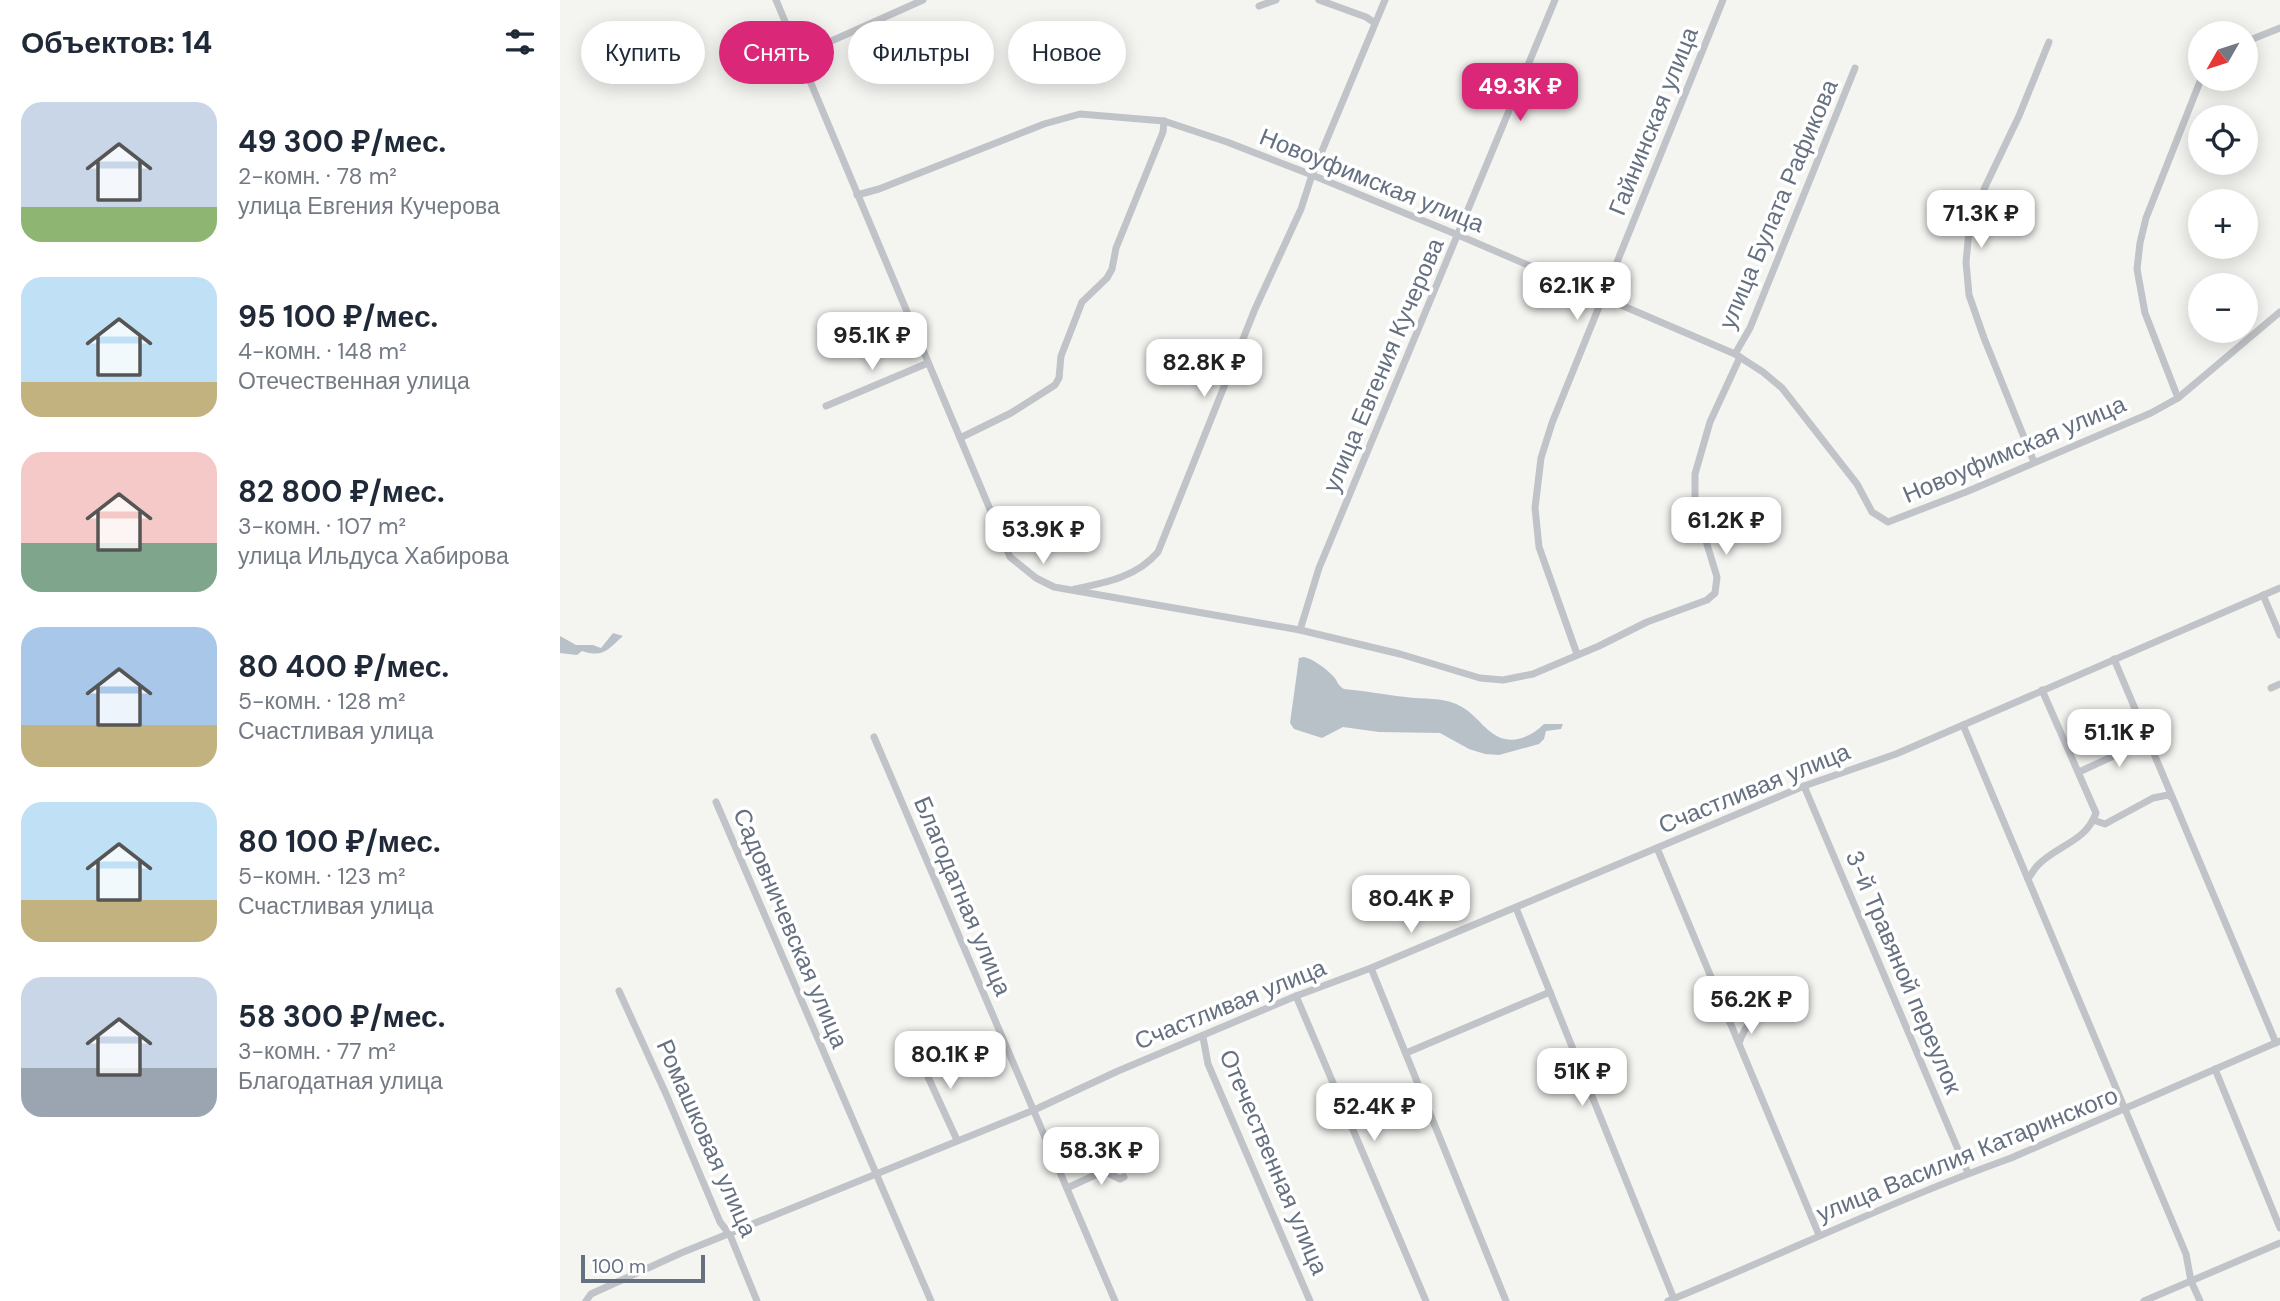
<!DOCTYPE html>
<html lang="ru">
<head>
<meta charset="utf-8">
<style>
  :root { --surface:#fff; --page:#f2f2f3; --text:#1f2937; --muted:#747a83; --accent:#db2777 }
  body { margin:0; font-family:"DM Sans",sans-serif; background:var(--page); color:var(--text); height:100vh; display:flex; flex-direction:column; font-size:26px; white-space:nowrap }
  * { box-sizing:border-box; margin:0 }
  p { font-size:23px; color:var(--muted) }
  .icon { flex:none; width:38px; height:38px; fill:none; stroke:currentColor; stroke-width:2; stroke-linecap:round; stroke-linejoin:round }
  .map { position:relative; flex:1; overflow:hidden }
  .details { display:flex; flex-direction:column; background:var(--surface); width:560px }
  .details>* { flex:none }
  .banner { position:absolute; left:21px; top:21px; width:665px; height:63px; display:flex; gap:14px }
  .needle { width:46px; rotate:231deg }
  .controls { position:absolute; left:1628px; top:21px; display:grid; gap:14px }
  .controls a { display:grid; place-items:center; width:70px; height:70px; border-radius:50%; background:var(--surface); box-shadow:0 4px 18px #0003; font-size:35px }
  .scale { position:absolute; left:21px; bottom:18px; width:124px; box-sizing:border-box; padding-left:7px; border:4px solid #657181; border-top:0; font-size:19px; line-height:24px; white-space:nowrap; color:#657181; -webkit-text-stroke:5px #fff; paint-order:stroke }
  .price { position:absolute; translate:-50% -60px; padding:0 16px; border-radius:14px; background:#fff; color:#222; font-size:23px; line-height:46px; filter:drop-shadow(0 2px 4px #0008) }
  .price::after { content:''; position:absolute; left:50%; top:42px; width:21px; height:16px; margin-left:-10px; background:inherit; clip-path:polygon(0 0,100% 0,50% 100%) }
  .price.on { background:var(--accent); color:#fff }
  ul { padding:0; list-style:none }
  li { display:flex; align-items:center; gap:21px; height:175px; padding:0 21px }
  li span { display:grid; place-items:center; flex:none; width:196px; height:140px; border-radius:21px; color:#555 }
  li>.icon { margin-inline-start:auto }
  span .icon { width:84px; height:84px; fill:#fffc; stroke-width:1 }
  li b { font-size:30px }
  h2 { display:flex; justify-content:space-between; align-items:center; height:84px; padding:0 21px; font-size:30px }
  .chip { padding:0 24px; border-radius:32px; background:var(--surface); box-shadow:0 4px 18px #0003; font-size:24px; line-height:63px }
  .chip.on { background:var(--accent); color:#fff }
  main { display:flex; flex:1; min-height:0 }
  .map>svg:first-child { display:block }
</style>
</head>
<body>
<main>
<section class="details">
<h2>Объектов: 14<svg class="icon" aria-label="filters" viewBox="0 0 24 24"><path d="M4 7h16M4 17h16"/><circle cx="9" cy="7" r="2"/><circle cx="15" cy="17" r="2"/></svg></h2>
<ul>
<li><span style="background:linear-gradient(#c9d6e8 75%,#8fb573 0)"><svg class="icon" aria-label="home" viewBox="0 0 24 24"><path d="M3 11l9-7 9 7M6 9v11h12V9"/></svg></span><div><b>49 300 ₽/мес.</b><p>2-комн. · 78 m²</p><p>улица Евгения Кучерова</p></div></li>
<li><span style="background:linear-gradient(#bfe0f5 75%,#c2b280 0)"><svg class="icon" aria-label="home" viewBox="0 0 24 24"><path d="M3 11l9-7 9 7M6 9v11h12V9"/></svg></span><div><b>95 100 ₽/мес.</b><p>4-комн. · 148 m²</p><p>Отечественная улица</p></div></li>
<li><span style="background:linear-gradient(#f6c9c9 65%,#7fa58c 0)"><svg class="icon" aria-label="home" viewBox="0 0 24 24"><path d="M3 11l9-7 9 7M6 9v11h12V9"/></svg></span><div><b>82 800 ₽/мес.</b><p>3-комн. · 107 m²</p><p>улица Ильдуса Хабирова</p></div></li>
<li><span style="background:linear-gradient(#a9c7e8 70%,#c2b280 0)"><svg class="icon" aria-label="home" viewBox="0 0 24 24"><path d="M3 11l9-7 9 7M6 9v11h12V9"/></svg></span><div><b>80 400 ₽/мес.</b><p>5-комн. · 128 m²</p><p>Счастливая улица</p></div></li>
<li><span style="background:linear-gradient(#bfe0f5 70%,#c2b280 0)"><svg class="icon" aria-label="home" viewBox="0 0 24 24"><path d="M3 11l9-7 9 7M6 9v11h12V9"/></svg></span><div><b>80 100 ₽/мес.</b><p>5-комн. · 123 m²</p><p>Счастливая улица</p></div></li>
<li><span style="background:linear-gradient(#c9d6e8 65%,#9aa5b1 0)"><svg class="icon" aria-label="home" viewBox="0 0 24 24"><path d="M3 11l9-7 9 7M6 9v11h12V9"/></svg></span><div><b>58 300 ₽/мес.</b><p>3-комн. · 77 m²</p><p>Благодатная улица</p></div></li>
</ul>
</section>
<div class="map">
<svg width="1720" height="1301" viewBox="0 0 1720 1301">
  <rect width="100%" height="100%" fill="#f4f5f1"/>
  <g fill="#b8c1c7">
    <path d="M53 633 63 636C47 650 44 658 22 651L17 655 0 653V636L16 645H33L41 648Z"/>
    <path d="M744 657C755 660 765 668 773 676 778 681 777 685 784 689 808 691 831 696 854 698 871 699 887 698 902 707 917 715 928 736 945 739 960 742 974 734 984 724H1003L1001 729 986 731 984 739 979 744 939 755 925 754 909 749 880 733 819 732 783 727 762 738 734 729 730 723 739 658Z"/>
  </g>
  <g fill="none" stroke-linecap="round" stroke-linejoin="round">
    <g stroke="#c0c3c7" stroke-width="7">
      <path d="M216 0 450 557 476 578 494 587 740 630 840 654 920 678 943 680 973 674 1039 646 1087 622 1147 600 1155 593 1157 577 1135 505V474L1150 422 1180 357"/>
      <path d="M759 0 806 17 815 23"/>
      <path d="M699 6 716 0"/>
      <path d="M1685 42 1720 28"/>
      <path d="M240 55 363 0"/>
      <path d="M297 195 319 189 484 124 520 114 604 121 667 142 752 175 898 235 1175 354 1203 372 1222 388 1297 484 1312 512 1328 522 1406 492 1591 413 1618 398 1720 312"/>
      <path d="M1175 354 1190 328 1295 68"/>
      <path d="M1618 398 1585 313 1577 269 1580 243 1586 218 1641 79"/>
      <path d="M266 406 368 363"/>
      <path d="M400 438 451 413 495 385 499 378 501 356 522 302 547 278 552 269 556 248 603 132 604 121"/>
      <path d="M1474 462 1424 338 1409 295 1406 262 1409 231 1425 187 1459 116 1489 42"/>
      <path d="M515 589C545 583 577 577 598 552L695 309 741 209 752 175 825 0"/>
      <path d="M1703 595 1720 635"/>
      <path d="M740 630 759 568 995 0"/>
      <path d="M1017 654 979 547 975 508 981 458 992 423 1163 0"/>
      <path d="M1554 659 1716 1043"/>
      <path d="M1711 688 1720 684"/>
      <path d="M1403 725 1626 1254 1631 1281 1640 1301"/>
      <path d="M314 737 555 1301"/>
      <path d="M1519 772 1588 740"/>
      <path d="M1244 786 1408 1173"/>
      <path d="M156 802 371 1301"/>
      <path d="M1533 820 1545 824 1593 798 1608 795 1612 798"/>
      <path d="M1097 848 1259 1235"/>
      <path d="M1468 879C1471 875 1474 869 1478 865 1497 845 1526 842 1536 813L1482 690"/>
      <path d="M956 908 1114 1299"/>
      <path d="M811 968 946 1301"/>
      <path d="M59 991 106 1094 160 1222 170 1235 197 1301"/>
      <path d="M736 996 866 1301"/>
      <path d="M643 1037 648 1064 750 1301"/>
      <path d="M1179 1043C1193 1005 1212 1003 1245 987"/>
      <path d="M357 1053 397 1140"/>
      <path d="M846 1053 990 992"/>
      <path d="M1655 1069 1720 1228"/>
      <path d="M507 1188 544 1171 560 1179 564 1177"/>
      <path d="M26 1301 31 1294 121 1253 474 1110 558 1071 736 996 811 968 1244 786 1336 754 1720 588"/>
      <path d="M1108 1301C1223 1254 1334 1200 1451 1158L1720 1041"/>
      <path d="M1584 1301 1720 1243"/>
    </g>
  </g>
  <g text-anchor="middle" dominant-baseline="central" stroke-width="7" stroke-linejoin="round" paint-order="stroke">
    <g font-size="24" fill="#657181" stroke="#fff">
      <text transform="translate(1093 121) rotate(-68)">Гайнинская улица</text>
      <text transform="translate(812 180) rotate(22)">Новоуфимская улица</text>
      <text transform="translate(1218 204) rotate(-67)">улица Булата Рафикова</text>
      <text transform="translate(823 365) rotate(-67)">улица Евгения Кучерова</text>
      <text transform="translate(1454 449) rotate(-23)">Новоуфимская улица</text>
      <text transform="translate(1194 788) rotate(-22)">Счастливая улица</text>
      <text transform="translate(403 896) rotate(67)">Благодатная улица</text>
      <text transform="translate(231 928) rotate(67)">Садовничевская улица</text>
      <text transform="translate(1344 972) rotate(67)">3-й Травяной переулок</text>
      <text transform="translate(670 1004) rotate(-22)">Счастливая улица</text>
      <text transform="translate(147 1138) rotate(66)">Ромашковая улица</text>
      <text transform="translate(1407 1154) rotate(-22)">улица Василия Катаринского</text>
      <text transform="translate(714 1162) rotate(67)">Отечественная улица</text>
    </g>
  </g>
</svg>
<div class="controls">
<a><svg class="needle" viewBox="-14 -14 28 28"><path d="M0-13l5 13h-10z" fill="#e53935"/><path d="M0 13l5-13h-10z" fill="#747a83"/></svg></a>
<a><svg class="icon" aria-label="locate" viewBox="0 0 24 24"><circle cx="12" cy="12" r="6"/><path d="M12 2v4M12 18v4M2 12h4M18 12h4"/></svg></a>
<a>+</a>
<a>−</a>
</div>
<div class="scale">100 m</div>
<b class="price on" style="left:960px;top:123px">49.3K ₽</b>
<b class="price" style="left:1421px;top:250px">71.3K ₽</b>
<b class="price" style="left:1017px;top:322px">62.1K ₽</b>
<b class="price" style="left:312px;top:372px">95.1K ₽</b>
<b class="price" style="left:644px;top:399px">82.8K ₽</b>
<b class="price" style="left:1166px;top:557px">61.2K ₽</b>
<b class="price" style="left:483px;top:566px">53.9K ₽</b>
<b class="price" style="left:1559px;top:769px">51.1K ₽</b>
<b class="price" style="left:851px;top:935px">80.4K ₽</b>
<b class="price" style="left:1191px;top:1036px">56.2K ₽</b>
<b class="price" style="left:390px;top:1091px">80.1K ₽</b>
<b class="price" style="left:1022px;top:1108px">51K ₽</b>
<b class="price" style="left:814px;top:1143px">52.4K ₽</b>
<b class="price" style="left:541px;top:1187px">58.3K ₽</b>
<div class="banner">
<a class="chip">Купить</a>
<a class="chip on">Снять</a>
<a class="chip">Фильтры</a>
<a class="chip">Новое</a>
</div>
</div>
</main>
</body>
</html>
